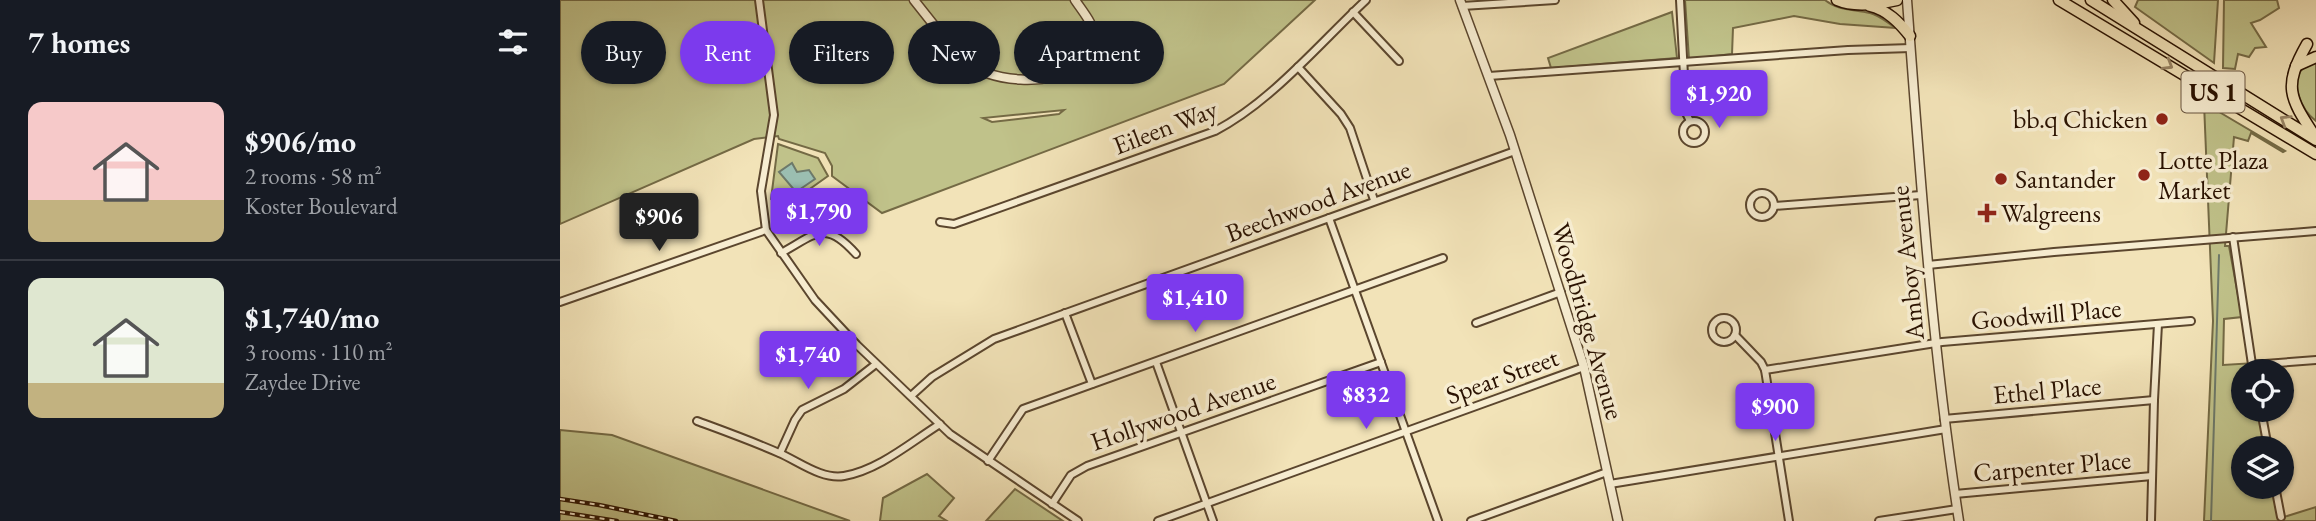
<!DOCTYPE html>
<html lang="en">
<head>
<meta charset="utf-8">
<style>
  :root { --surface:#171b24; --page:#242831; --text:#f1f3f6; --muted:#9ea1a6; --line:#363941; --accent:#7c3aed }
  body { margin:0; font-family:"EB Garamond",serif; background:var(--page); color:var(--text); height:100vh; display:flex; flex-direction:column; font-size:26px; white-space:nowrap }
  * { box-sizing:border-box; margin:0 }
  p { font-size:23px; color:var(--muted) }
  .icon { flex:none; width:38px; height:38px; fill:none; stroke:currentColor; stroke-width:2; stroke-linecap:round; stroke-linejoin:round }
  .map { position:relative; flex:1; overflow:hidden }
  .drawer { display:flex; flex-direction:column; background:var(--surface); width:560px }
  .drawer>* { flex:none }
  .top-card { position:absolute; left:21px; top:21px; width:665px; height:63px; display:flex; gap:14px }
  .controls { position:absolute; left:1671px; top:359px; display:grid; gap:14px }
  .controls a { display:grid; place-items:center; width:63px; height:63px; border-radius:50%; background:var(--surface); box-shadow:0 2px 5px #0004; font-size:35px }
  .price { position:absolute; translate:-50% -60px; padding:0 16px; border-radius:7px; background:var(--accent); color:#fff; font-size:23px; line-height:46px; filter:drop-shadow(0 2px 4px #0008) }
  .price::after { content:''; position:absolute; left:50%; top:42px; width:21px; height:16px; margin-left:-10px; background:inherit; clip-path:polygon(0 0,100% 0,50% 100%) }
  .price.on { background:#222; color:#fff }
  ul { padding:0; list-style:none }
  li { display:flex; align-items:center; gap:21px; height:175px; padding:0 28px }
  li+li { border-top:2px solid var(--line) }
  li span { display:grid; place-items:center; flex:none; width:196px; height:140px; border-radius:14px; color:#555 }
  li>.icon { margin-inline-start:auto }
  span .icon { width:84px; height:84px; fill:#fffc; stroke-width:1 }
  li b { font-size:30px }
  h2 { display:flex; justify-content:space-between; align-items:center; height:84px; padding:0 28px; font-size:30px }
  .chip { padding:0 24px; border-radius:32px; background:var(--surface); box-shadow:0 2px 5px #0004; font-size:24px; line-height:63px }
  .chip.on { background:var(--accent); color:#fff }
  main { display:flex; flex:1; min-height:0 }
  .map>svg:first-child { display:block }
</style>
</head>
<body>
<main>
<section class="drawer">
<h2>7 homes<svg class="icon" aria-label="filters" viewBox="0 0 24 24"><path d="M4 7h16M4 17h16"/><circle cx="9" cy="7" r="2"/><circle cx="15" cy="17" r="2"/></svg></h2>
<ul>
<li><span style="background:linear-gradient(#f6c9c9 70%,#c2b280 0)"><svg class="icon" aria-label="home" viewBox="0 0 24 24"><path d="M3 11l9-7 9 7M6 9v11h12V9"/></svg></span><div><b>$906/mo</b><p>2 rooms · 58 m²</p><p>Koster Boulevard</p></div></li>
<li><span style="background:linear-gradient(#dfe7d0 75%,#c2b280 0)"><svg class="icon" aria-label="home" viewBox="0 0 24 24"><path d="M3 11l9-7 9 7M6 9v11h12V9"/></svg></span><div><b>$1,740/mo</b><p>3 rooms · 110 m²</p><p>Zaydee Drive</p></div></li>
</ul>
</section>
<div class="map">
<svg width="1756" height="521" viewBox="0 0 1756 521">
  <rect width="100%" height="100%" fill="#f2e3b8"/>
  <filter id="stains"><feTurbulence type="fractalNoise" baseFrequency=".00286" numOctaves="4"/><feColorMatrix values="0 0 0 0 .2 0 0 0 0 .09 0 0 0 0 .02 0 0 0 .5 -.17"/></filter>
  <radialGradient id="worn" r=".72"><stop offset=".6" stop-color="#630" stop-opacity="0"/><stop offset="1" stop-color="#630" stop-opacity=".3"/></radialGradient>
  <g fill="#c0c28a" stroke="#746a45" stroke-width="2" fill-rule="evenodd">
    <path d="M0 0H755L664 84 322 213 272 176V166L265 153 219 139 218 136 194 139 0 224ZM504 110 499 114 432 122 423 118Z"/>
    <path d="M1125 0H1265C1278 11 1294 9 1310 13 1319 15 1328 23 1336 28L1280 24 1234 16 1173 28 1172 54 1129 59Z"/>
    <path d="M1578 0H1658L1654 63 1575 7Z"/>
    <path d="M1664 0H1717L1719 8 1700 20 1691 23 1706 47 1695 48 1689 57 1678 54 1675 69 1663 68Z"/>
    <path d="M1112 12 1117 58 991 68 988 58Z"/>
    <path d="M1753 62H1756V121C1742 111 1729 83 1743 68 1746 65 1750 64 1753 62Z"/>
    <path d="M1644 103 1725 151 1723 152 1691 133 1688 141 1674 137 1665 246H1669L1682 317 1664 319 1663 365 1695 363 1697 371H1684V410H1704L1711 448H1684V486L1718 487 1724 517 1756 507V521H1644L1653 321Z"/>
    <path d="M218 144 258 158 268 176 223 208 211 199Z"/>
    <path d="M0 430 52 435 290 521H0Z"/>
    <path d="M367 474 394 498 379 516 387 521H320L323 498Z"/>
    <path d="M455 489 503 521H426Z"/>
  </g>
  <path fill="#9bbeb1" stroke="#6d796a" stroke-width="2" d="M232 163 237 172 249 170 255 179 236 192 219 172Z"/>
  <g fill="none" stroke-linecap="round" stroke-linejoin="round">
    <path stroke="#6d796a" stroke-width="2" d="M1651 521 1659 255"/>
    <defs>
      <g id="minor">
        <path d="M199 0 214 115 201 191 206 230 255 300 297 345 390 434 518 521"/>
        <path d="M1120 0 1126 113 1130 121"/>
        <path d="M902 6 995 0"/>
        <path d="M793 12 839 61"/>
        <path d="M738 67 781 114 790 128 814 200"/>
        <path d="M929 76 1288 50 1351 48"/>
        <circle cx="1134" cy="132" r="11"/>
        <circle cx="1202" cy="205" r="12"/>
        <path d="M1214 206 1361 195"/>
        <path d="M769 218 878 521"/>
        <path d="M380 222 394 224 655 131C711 102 760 43 806 0"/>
        <path d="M1673 237 1693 371"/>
        <path d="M221 253C256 234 265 219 296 254"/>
        <path d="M1368 265 1494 252 1756 231"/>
        <path d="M0 302 206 230"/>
        <path d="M505 313 532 384"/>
        <circle cx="1164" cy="330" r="12"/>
        <path d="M916 323 1001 292"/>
        <path d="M1175 335 1201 362 1205 370 1229 521"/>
        <path d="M596 362 653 521"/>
        <path d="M1692 365 1756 360"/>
        <path d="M1205 370 1382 342 1631 321"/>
        <path d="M351 396 372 377 434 339 955 151"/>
        <path d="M1701 410 1708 448"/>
        <path d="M1384 419 1594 400"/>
        <path d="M137 421C164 431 192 441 219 453 238 461 262 480 284 476 319 470 351 442 380 424"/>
        <path d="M220 453 235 420 242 410 284 389 316 364"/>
        <path d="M428 461 463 409 883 258"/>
        <path d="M1050 484 1386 429"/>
        <path d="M1715 486 1721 517"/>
        <path d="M1395 494 1592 476"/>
        <path d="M492 504 511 475 527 466 821 362"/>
        <path d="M598 521 1024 367"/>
        <path d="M911 521 1047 472"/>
        <path d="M1319 521 1397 509"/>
        <path d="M1591 521 1594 400 1598 324"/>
      </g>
      <g id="tertiary">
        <path d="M354 0 400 58C427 83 494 89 522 62 529 56 535 48 535 39 534 24 523 12 515 0"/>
        <path d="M900 0 950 135 1024 367 1058 521"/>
        <path d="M1347 0C1360 174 1372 348 1399 521"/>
      </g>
      <g id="trunk">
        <path d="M1277 0C1295 8 1319 4 1337 0"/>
        <path d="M1499 0 1756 154"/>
        <path d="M1531 0 1756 140"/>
        <path d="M1553 0 1574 23"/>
        <path d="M1310 6C1327 10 1339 22 1350 36"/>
        <path d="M1747 44C1722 88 1730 98 1756 138"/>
        <path d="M1736 66 1756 57"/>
      </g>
    </defs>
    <use href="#minor" stroke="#5b462e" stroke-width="10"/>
    <use href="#tertiary" stroke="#5b462e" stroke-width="11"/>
    <use href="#trunk" stroke="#291100" stroke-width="13"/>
    <use href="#minor" stroke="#f7edd1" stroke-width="6"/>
    <use href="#tertiary" stroke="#f7edd1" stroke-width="8"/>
    <use href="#trunk" stroke="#f2e3b8" stroke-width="10"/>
    <defs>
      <g id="rail">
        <path d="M0 499 39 505 116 521"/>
        <path d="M0 512 57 521"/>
      </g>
    </defs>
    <use href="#rail" stroke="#291100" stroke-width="4.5"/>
    <use href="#rail" stroke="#f7edd1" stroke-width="2" stroke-dasharray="5" stroke-linecap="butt"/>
  </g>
  <defs><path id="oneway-chevron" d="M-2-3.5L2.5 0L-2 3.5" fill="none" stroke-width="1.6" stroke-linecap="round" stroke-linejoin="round" transform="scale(1.75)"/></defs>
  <g stroke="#988465">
    <use href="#oneway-chevron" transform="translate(1608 65) rotate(31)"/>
    <use href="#oneway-chevron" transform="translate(1725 120) rotate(-148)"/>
  </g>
  <g fill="#8f2418" stroke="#f7edd1" stroke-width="2.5">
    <circle cx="1602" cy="119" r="7"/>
    <circle cx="1584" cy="175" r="7"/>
    <circle cx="1441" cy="179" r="7"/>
    <path d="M1423.5 202.5h7v7h7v7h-7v7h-7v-7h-7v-7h7z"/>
  </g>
  <g text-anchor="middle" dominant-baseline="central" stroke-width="7" stroke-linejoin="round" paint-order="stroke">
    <rect fill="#f7edd1" stroke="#67533f" stroke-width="2" x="1621.5" y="71.5" width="63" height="41" rx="5"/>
    <g font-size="24" font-weight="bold" fill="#291100">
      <text x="1653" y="92">US 1</text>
    </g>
    <g font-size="26" fill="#291100" stroke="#f7edd1" text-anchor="start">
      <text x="1588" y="119" text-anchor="end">bb.q Chicken</text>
      <text x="1598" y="160">Lotte Plaza<tspan x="1598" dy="30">Market</tspan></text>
      <text x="1455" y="179">Santander</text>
      <text x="1441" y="213">Walgreens</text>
    </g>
    <g font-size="26" fill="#291100" stroke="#f7edd1">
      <text transform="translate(605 127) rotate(-21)">Eileen Way</text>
      <text transform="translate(758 201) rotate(-20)">Beechwood Avenue</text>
      <text transform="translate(1347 263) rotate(-96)">Amboy Avenue</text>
      <text transform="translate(1486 314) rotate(-5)">Goodwill Place</text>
      <text transform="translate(1028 321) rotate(74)">Woodbridge Avenue</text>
      <text transform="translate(942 376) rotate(-20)">Spear Street</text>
      <text transform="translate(1487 390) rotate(-5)">Ethel Place</text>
      <text transform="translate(623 411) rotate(-19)">Hollywood Avenue</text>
      <text transform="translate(1492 466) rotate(-5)">Carpenter Place</text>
    </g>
  </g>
  <rect width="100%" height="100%" filter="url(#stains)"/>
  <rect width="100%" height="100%" fill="url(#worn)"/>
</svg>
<div class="controls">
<a><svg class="icon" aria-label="locate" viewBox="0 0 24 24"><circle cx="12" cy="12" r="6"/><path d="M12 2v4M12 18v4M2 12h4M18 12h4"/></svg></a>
<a><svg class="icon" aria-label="layers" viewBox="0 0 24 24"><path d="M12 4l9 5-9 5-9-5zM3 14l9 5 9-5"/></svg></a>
</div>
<b class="price" style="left:1159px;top:130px">$1,920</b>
<b class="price" style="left:259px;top:248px">$1,790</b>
<b class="price on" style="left:99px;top:253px">$906</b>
<b class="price" style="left:635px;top:334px">$1,410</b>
<b class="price" style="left:248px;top:391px">$1,740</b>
<b class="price" style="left:806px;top:431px">$832</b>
<b class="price" style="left:1215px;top:443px">$900</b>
<div class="top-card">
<a class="chip">Buy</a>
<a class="chip on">Rent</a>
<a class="chip">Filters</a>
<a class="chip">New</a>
<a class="chip">Apartment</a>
</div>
</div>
</main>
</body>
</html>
